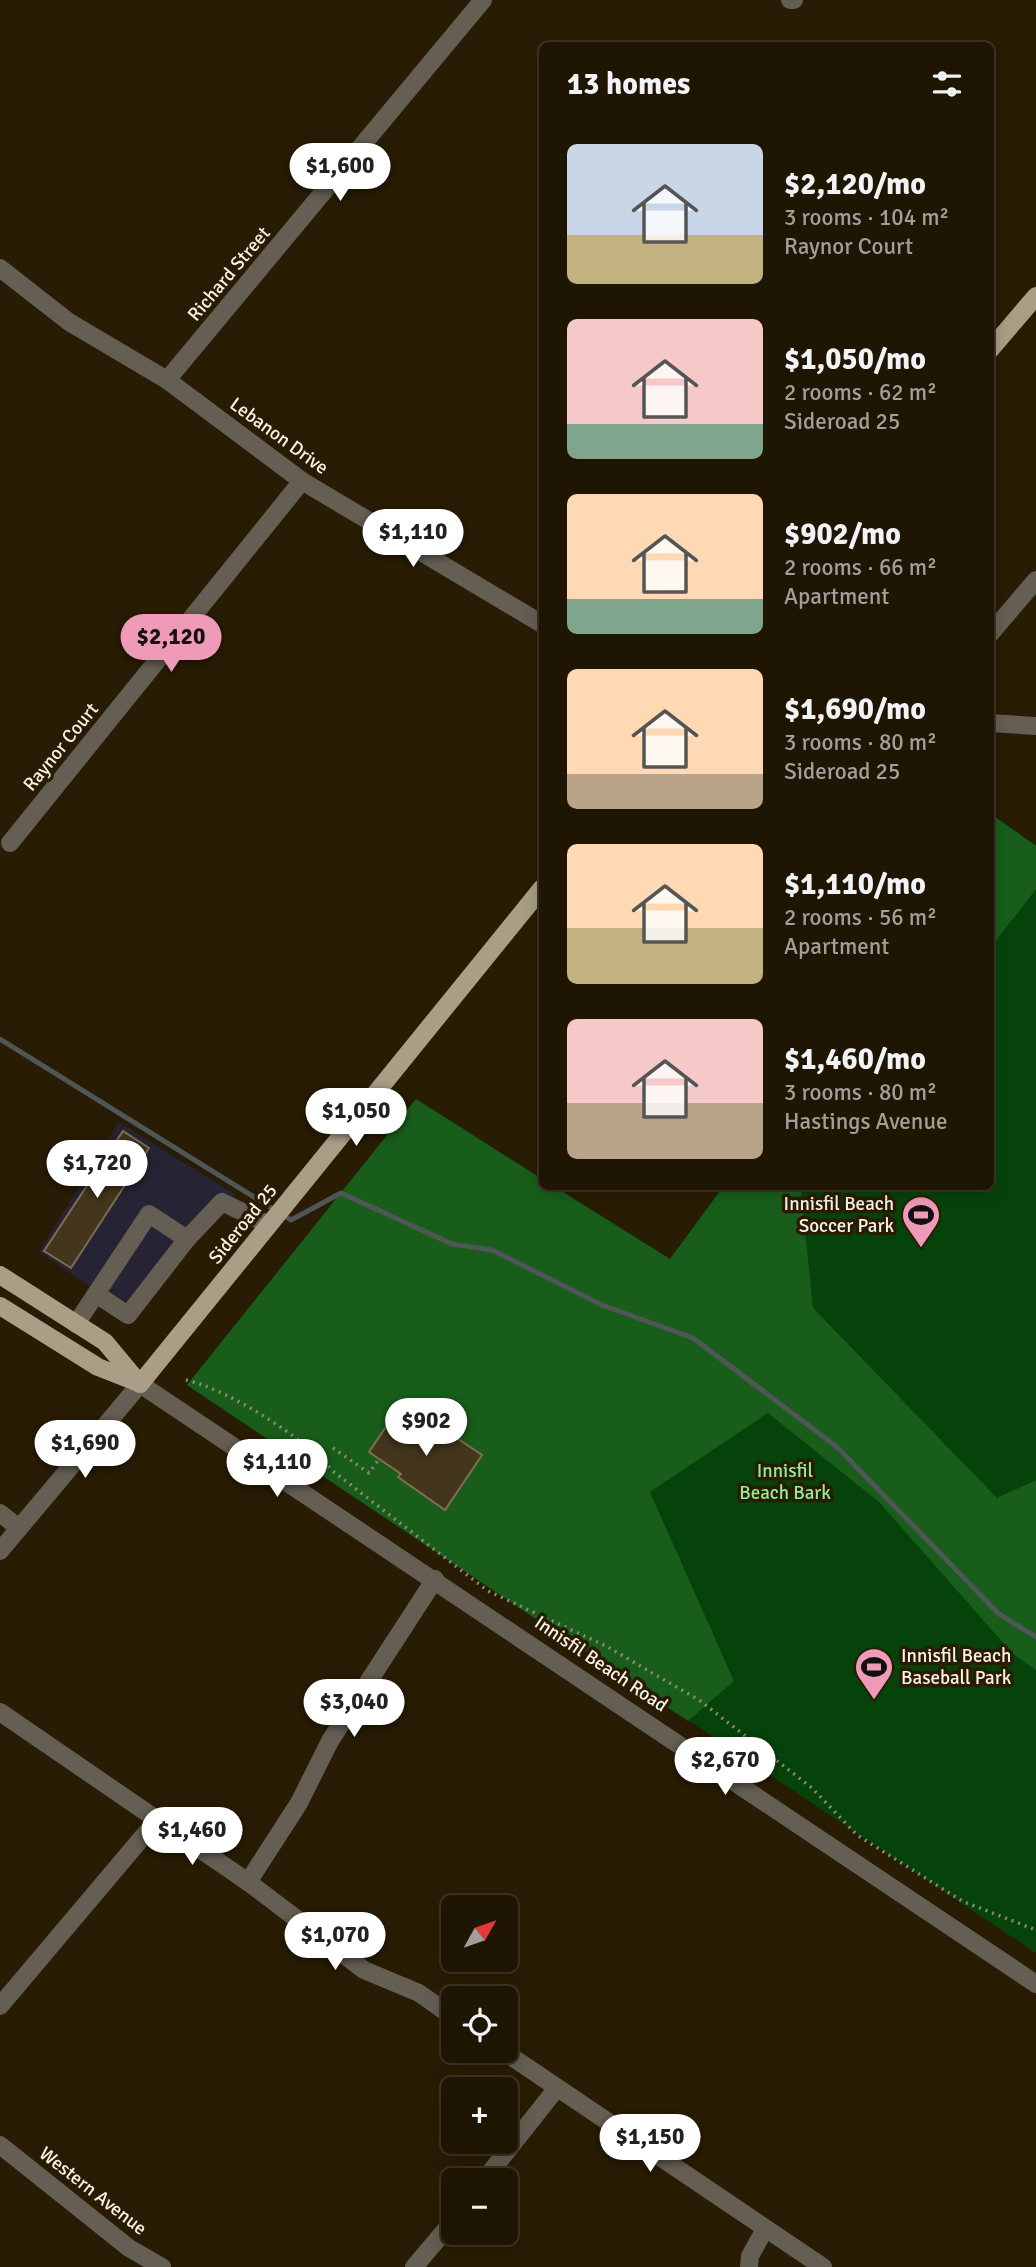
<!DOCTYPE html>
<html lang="en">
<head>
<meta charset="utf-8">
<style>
  :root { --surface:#1f1503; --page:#2c2212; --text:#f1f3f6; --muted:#a19f9a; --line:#3c3425; --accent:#ef9ab8 }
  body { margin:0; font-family:Signika,sans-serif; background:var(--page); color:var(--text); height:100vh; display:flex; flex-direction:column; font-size:26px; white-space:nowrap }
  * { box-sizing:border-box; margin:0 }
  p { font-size:23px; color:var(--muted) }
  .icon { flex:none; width:38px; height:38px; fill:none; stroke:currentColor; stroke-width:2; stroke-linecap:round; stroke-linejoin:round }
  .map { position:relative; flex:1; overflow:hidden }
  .sheet { position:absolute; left:539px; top:42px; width:455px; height:1148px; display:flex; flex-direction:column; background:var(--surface); border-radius:10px; box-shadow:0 4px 18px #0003,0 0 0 2px var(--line) }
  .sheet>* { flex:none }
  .needle { width:46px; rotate:50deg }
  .fabs { position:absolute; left:441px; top:1895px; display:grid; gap:14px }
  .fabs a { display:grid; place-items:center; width:77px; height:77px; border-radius:10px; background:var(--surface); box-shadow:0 4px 18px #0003,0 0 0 2px var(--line); font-size:35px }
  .price { position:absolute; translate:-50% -60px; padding:0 16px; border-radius:24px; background:#fff; color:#222; font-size:23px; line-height:46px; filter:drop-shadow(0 2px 4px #0008) }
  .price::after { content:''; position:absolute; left:50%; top:42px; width:21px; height:16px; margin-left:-10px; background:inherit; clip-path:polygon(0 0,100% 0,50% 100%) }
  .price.current { background:var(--accent); color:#111 }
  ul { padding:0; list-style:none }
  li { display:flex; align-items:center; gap:21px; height:175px; padding:0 28px }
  li span { display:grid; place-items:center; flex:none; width:196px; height:140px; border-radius:10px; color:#555 }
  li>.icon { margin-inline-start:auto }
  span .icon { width:84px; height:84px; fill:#fffc; stroke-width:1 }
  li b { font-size:30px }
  h2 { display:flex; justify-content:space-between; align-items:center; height:84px; padding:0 28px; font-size:30px }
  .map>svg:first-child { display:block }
</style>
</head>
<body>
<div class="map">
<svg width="1036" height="2267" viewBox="0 0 1036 2267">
  <rect width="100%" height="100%" fill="#291c04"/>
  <path fill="#262334" d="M119 1122 236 1195 133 1316 39 1252Z"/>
  <path fill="#06430a" d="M991 814 1036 846V1953L187 1385 416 1099 542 1179V1186L555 1187 670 1259 723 1187 990 1186Z"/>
  <g fill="#185e1a">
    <path d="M991 814 1036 846V889L991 947Z"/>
    <path d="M416 1099 542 1179V1186L555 1187 670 1259 723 1187H805L801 1191 813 1308 997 1498 1036 1480V1670L1013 1654 879 1502 768 1413 650 1492 734 1681 688 1721 187 1385Z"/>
  </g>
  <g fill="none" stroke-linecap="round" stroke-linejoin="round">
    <path stroke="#4f5656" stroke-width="5" d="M0 1039 291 1220 341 1193 452 1244 492 1250 602 1305 693 1338 837 1447 999 1614 1036 1637"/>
  </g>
  <g fill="#44361d" stroke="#7e6e54" stroke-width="2">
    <path d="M123 1131 149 1148 71 1268 44 1251Z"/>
    <path d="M396 1412 420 1429 427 1418 482 1455 445 1510 398 1477 401 1474 369 1452Z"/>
  </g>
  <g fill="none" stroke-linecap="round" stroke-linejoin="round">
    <g stroke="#928774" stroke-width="3.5" stroke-dasharray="2 5" stroke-linecap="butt">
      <path d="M186 1380C230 1390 304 1438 334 1472L488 1591 606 1646 699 1700 812 1788 857 1835 962 1901 1036 1930"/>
      <path d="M333 1448 369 1473 379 1459"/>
    </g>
    <g stroke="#645e53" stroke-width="18">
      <path d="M790 0H794"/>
      <path d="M0 268 69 322 167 380 302 481 542 624"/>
      <path d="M167 380 483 0"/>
      <path d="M990 634 1036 580"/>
      <path d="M990 723 1036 726"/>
      <path d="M10 843 302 481"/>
      <path d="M96 1294 128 1315 187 1239"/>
      <path d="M76 1324 149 1214 187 1239 222 1202 269 1225"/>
      <path d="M0 1513 19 1528"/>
      <path d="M0 1551 140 1384 1036 1984"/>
      <path d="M0 1712 248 1882 364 1970 419 1993 453 2017"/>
      <path d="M248 1882 299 1803 330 1741 435 1579"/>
      <path d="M0 2006 157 1820"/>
      <path d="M503 2051 823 2267"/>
      <path d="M0 2145 129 2248 162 2267"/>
      <path d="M484 2180 557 2088"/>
      <path d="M414 2267 453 2221"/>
      <path d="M749 2267 750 2256 765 2229"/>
    </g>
    <g stroke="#a99f86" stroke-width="18">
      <path d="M990 350 1036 296"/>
      <path d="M0 1275 105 1342 140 1384"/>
      <path d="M0 1306 98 1367 136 1382"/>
      <path d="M140 1384 542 888"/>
    </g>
  </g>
  <defs>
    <symbol id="stadium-pin" viewBox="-11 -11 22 30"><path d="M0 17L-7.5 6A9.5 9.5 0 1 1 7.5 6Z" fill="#ef9ab8" stroke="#291c04"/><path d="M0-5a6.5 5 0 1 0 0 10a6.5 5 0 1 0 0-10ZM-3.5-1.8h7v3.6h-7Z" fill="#111"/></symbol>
  </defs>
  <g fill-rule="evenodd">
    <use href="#stadium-pin" x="899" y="1193" width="44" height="60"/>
    <use href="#stadium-pin" x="852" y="1645" width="44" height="60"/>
  </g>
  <g text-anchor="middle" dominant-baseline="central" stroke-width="7" stroke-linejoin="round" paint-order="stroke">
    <g font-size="19" fill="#fcf3e4" stroke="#291c04">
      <text transform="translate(229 274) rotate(-50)">Richard Street</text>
      <text transform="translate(279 436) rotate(36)">Lebanon Drive</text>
      <text transform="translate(61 747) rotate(-51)">Raynor Court</text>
      <text transform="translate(243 1224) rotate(-51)">Sideroad 25</text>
      <text transform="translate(601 1664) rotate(34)">Innisfil Beach Road</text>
      <text transform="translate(93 2191) rotate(38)">Western Avenue</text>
    </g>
    <g font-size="19" fill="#fcf3e4" stroke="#291c04" text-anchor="end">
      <text x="894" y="1204">Innisfil Beach<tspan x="894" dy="22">Soccer Park</tspan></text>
      <text x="901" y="1656" text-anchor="start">Innisfil Beach<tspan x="901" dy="22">Baseball Park</tspan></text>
    </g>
    <g font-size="19" fill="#94ee91" stroke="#291c04">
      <text x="785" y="1471">Innisfil<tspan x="785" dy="22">Beach Bark</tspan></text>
    </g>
  </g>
</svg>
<div class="fabs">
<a><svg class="needle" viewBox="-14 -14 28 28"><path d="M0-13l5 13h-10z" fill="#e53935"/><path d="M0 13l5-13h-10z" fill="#a19f9a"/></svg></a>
<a><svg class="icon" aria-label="locate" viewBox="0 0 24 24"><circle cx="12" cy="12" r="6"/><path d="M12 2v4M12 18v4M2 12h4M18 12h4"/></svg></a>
<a>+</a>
<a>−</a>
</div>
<b class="price" style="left:340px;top:203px">$1,600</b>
<b class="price" style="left:413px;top:569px">$1,110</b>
<b class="price current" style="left:171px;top:674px">$2,120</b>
<b class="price" style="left:356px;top:1148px">$1,050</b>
<b class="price" style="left:97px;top:1200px">$1,720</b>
<b class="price" style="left:426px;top:1458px">$902</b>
<b class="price" style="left:85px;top:1480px">$1,690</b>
<b class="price" style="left:277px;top:1499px">$1,110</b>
<b class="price" style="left:354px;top:1739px">$3,040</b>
<b class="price" style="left:725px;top:1797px">$2,670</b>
<b class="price" style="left:192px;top:1867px">$1,460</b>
<b class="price" style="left:335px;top:1972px">$1,070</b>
<b class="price" style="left:650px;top:2174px">$1,150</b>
<section class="sheet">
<h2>13 homes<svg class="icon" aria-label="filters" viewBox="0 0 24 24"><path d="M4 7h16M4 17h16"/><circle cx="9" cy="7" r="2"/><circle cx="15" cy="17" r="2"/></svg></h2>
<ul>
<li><span style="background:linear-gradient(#c9d6e8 65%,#c2b280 0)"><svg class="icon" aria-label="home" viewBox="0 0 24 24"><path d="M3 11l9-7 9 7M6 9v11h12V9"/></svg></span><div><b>$2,120/mo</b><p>3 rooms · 104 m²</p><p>Raynor Court</p></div></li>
<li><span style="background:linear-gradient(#f6c9c9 75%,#7fa58c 0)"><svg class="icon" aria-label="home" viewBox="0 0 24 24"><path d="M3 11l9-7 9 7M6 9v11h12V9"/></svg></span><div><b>$1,050/mo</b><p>2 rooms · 62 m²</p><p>Sideroad 25</p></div></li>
<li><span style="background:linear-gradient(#ffd9b3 75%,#7fa58c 0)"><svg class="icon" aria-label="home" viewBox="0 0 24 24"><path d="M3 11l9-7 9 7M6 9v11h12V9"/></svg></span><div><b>$902/mo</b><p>2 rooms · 66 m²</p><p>Apartment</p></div></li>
<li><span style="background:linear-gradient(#ffd9b3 75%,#b9a48a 0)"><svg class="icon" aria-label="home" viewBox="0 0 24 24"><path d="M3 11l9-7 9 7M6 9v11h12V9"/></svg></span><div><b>$1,690/mo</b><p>3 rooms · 80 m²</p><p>Sideroad 25</p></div></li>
<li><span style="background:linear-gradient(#ffd9b3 60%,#c2b280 0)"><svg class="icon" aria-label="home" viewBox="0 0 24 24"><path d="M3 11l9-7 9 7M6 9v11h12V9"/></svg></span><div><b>$1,110/mo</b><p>2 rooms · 56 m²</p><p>Apartment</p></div></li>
<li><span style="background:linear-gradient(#f6c9c9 60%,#b9a48a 0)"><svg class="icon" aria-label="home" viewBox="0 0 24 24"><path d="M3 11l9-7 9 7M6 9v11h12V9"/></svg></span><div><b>$1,460/mo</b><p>3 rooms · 80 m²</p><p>Hastings Avenue</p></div></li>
</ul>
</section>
</div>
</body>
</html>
